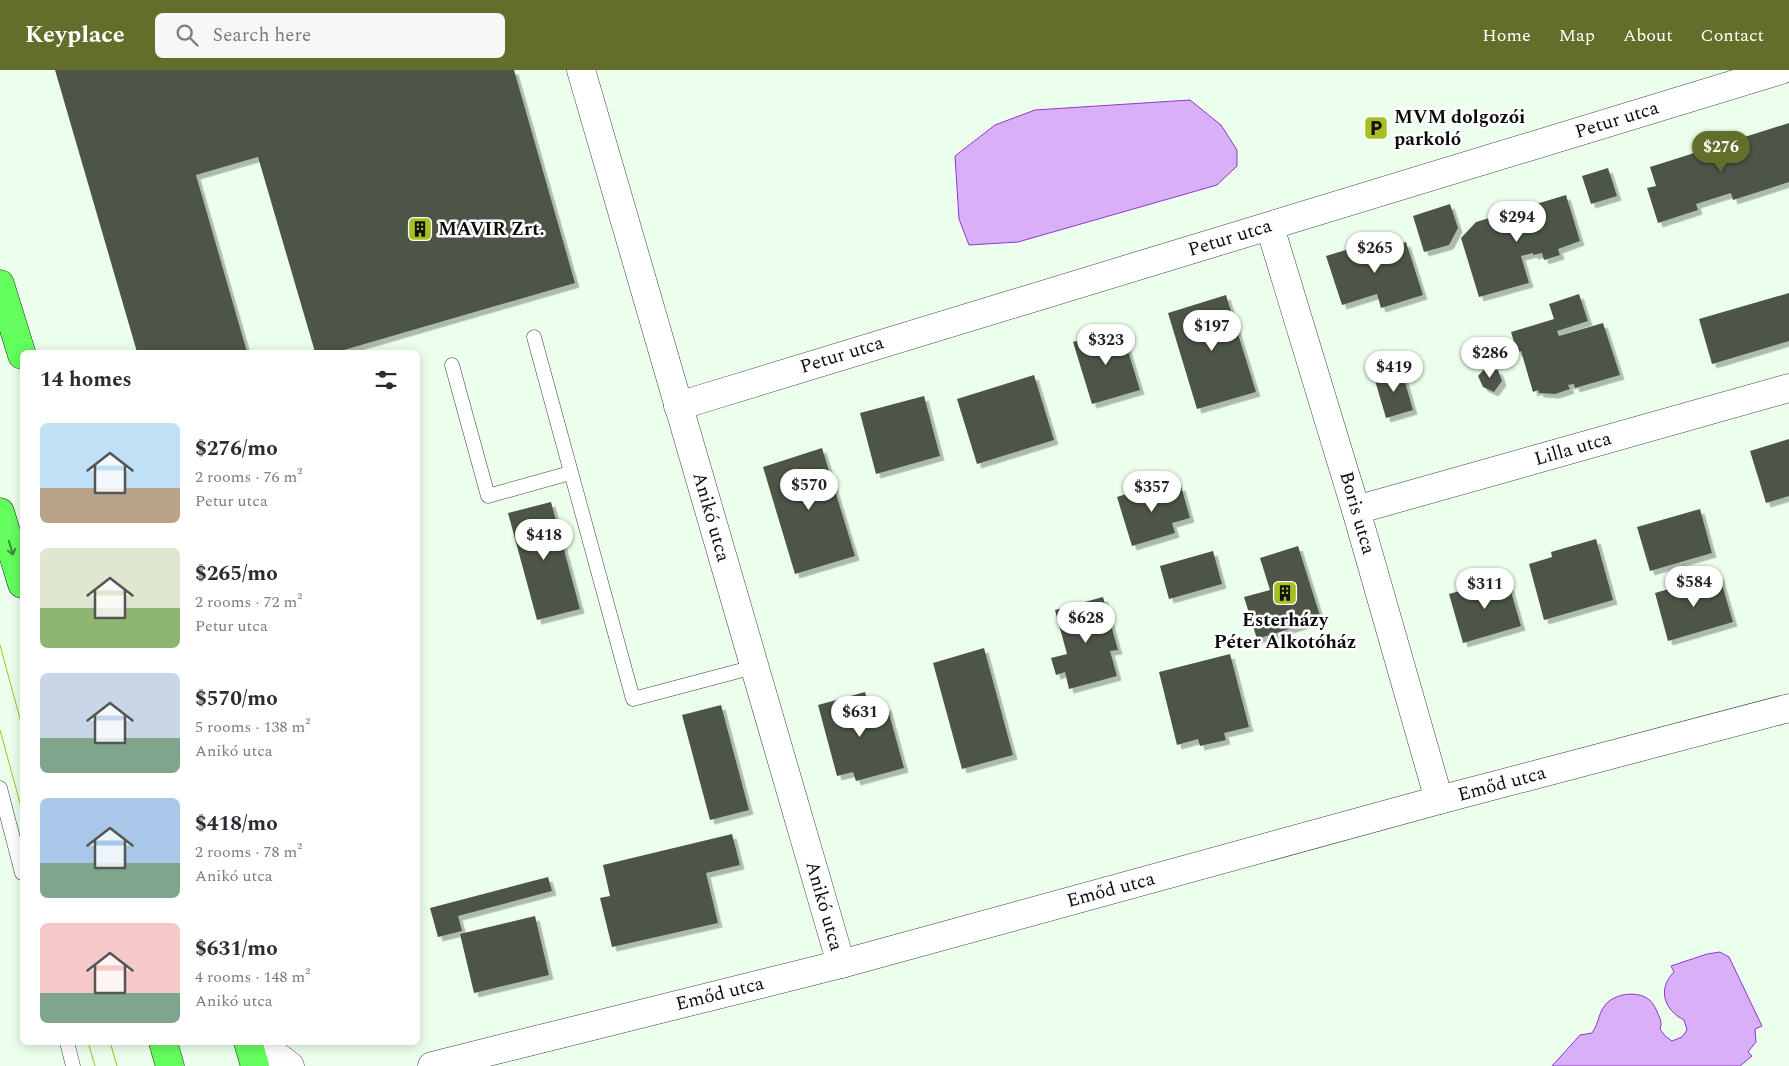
<!DOCTYPE html>
<html lang="en">
<head>
<meta charset="utf-8">
<style>
  :root { --surface:#fff; --page:#f7f7f7; --text:#2b2b33; --muted:#7c7c81; --accent:#636e2b }
  body { margin:0; font-family:Spectral,serif; background:var(--page); color:var(--text); height:100vh; display:flex; flex-direction:column; font-size:19px; white-space:nowrap }
  * { box-sizing:border-box; margin:0 }
  p { font-size:16px; color:var(--muted) }
  .icon { flex:none; width:28px; height:28px; fill:none; stroke:currentColor; stroke-width:2; stroke-linecap:round; stroke-linejoin:round }
  .map { position:relative; flex:1; overflow:hidden }
  .details { position:absolute; left:20px; top:280px; width:400px; height:695px; display:flex; flex-direction:column; background:var(--surface); border-radius:8px; box-shadow:0 2px 12px #0003 }
  .details>* { flex:none }
  .price { position:absolute; translate:-50% -42px; padding:0 11px; border-radius:18px; background:#fff; color:#222; font-size:16px; line-height:32px; filter:drop-shadow(0 1px 2px #0008) }
  .price::after { content:''; position:absolute; left:50%; top:30px; width:15px; height:11px; margin-left:-8px; background:inherit; clip-path:polygon(0 0,100% 0,50% 100%) }
  .price.current { background:var(--accent); color:#fff }
  ul { padding:0; list-style:none }
  li { display:flex; align-items:center; gap:15px; height:125px; padding:0 20px }
  li span { display:grid; place-items:center; flex:none; width:140px; height:100px; border-radius:8px; color:#555 }
  li>.icon { margin-inline-start:auto }
  span .icon { width:60px; height:60px; fill:#fffc; stroke-width:1 }
  li b { font-size:21px }
  h2 { display:flex; justify-content:space-between; align-items:center; height:60px; padding:0 20px; font-size:21px }
  header { display:flex; align-items:center; gap:30px; box-sizing:border-box; height:70px; padding:0 25px; background:var(--accent); color:#fff }
  header strong { font-size:24px }
  nav { display:flex; gap:28px; margin-inline-start:auto; font-size:18px }
  .search { width:350px; height:45px; background:var(--page); display:flex; align-items:center; gap:12px; box-sizing:border-box; padding:0 18px; border-radius:8px; color:var(--muted); font-size:19px }
  .map>svg:first-child { display:block }
</style>
</head>
<body>
<header>
<strong>Keyplace</strong>
<div class="search"><svg class="icon" aria-label="search" viewBox="0 0 24 24"><circle cx="10" cy="10" r="6"/><path d="M15 15l6 6"/></svg>Search here</div>
<nav><a>Home</a><a>Map</a><a>About</a><a>Contact</a></nav>
</header>
<div class="map">
<svg width="1789" height="996" viewBox="0 0 1789 996">
  <defs>
    <filter id="shadow"><feDropShadow dx="4.5" dy="4.5" stdDeviation="0" flood-color="#0004"/></filter>
  </defs>
  <rect width="100%" height="100%" fill="#ecffec"/>
  <g fill="#d9aff8" stroke="#9334d1">
    <path d="M1190 30 1221 55 1237 80V96L1217 115 1018 172 969 175 959 149 955 86 995 55 1035 40Z"/>
    <path d="M1720 882 1729 887 1762 956 1755 959 1756 972 1748 982 1752 986 1740 996H1552L1580 965 1592 963C1600 951 1598 942 1607 933 1618 922 1644 920 1653 934 1655 937 1657 941 1658 944 1661 950 1662 953 1660 959L1665 966 1672 971 1682 967 1687 960 1684 950C1664 940 1657 919 1674 902L1671 896 1707 884Z"/>
  </g>
  <g fill="#4e5548" filter="url(#shadow)">
    <path d="M55 0H514L575 213 337 282H315L258 87 196 105 247 282H137Z"/>
    <path d="M1789 53V112L1733 130 1731 123 1696 134 1698 140 1658 153 1647 118 1656 116 1650 97Z"/>
    <path d="M1608 98 1617 126 1591 134 1582 106Z"/>
    <path d="M1566 125 1580 171 1558 179 1560 185 1544 190 1542 183 1533 185V183L1521 186 1529 213 1479 227 1461 168 1476 152Z"/>
    <path d="M1450 134 1458 158 1449 175 1424 182 1413 146Z"/>
    <path d="M1372 172 1374 181 1406 172 1423 225 1381 238 1377 224 1342 235 1326 186Z"/>
    <path d="M1789 223V271L1712 294 1699 249Z"/>
    <path d="M1579 224 1588 251 1557 261 1559 266 1603 253 1620 305 1575 318 1574 314 1568 315 1570 319 1555 324 1539 323 1538 320 1533 322 1521 281 1517 282 1511 262 1554 249 1549 234Z"/>
    <path d="M1226 225 1256 322 1197 339 1168 243Z"/>
    <path d="M1121 258 1140 320 1092 334 1073 272Z"/>
    <path d="M1486 297 1498 300 1502 311 1494 322 1483 317 1478 306Z"/>
    <path d="M1401 298 1413 340 1386 348 1374 307Z"/>
    <path d="M1034 305 1054 370 977 394 957 329Z"/>
    <path d="M924 326 940 386 876 404 860 343Z"/>
    <path d="M1789 369V426L1766 433 1750 381Z"/>
    <path d="M822 378 855 486 795 504 763 397Z"/>
    <path d="M1160 413 1163 422 1181 416 1190 448 1172 453 1175 463 1132 476 1117 427Z"/>
    <path d="M551 432 580 539 537 550 508 443Z"/>
    <path d="M1700 439 1712 483 1650 501 1637 457Z"/>
    <path d="M1596 469 1613 530 1544 550 1529 494 1552 487 1551 482Z"/>
    <path d="M1298 476 1321 549 1257 569 1244 527 1270 520 1260 488Z"/>
    <path d="M1213 481 1222 514 1169 529 1160 496Z"/>
    <path d="M1719 504 1733 552 1668 571 1655 523Z"/>
    <path d="M1507 508 1521 556 1463 573 1449 524Z"/>
    <path d="M1103 527 1118 580 1110 581 1117 606 1069 619 1065 602 1056 605 1051 588 1067 584 1055 540Z"/>
    <path d="M984 578 1013 685 962 699 933 593Z"/>
    <path d="M1230 584 1249 657 1224 663 1226 670 1200 676 1198 669 1177 675 1159 602Z"/>
    <path d="M865 622 870 640 887 636 904 698 856 711 853 702 837 706 818 635Z"/>
    <path d="M721 635 749 740 710 750 682 645Z"/>
    <path d="M732 764 740 795 706 803 718 853 612 877 600 828 610 826 603 795Z"/>
    <path d="M548 807 552 821 458 846 462 861 438 867 430 838Z"/>
    <path d="M535 846 549 905 474 923 460 864Z"/>
  </g>
  <g fill="none" stroke-linecap="round" stroke-linejoin="round">
    <defs>
      <g id="lane">
        <path d="M534 267 633 629 754 597"/>
        <path d="M452 295 488 426 570 403"/>
        <path d="M0 718 22 803"/>
        <path d="M67 972 73 996"/>
      </g>
      <g id="street">
        <path d="M581 0 841 894"/>
        <path d="M1270 157 1356 440 1439 730"/>
        <path d="M678 336 1781 0"/>
        <path d="M1356 440 1789 318"/>
        <path d="M258 972 290 996"/>
        <path d="M432 996 841 894 1439 730 1789 638"/>
      </g>
      <g id="primary">
        <path d="M0 214 22 285"/>
        <path d="M0 442 22 514"/>
        <path d="M163 972 170 996"/>
        <path d="M248 972 255 996"/>
      </g>
    </defs>
    <use href="#lane" stroke="#3f3f3f" stroke-width="15"/>
    <use href="#street" stroke="#3f3f3f" stroke-width="29"/>
    <use href="#primary" stroke="#1d1d1d" stroke-width="29"/>
    <use href="#lane" stroke="#fff" stroke-width="14"/>
    <use href="#street" stroke="#fff" stroke-width="28"/>
    <use href="#primary" stroke="#64fd5e" stroke-width="28"/>
    <g stroke="#a7c021" stroke-width="1">
      <path d="M0 575 22 656"/>
      <path d="M0 660 22 740"/>
      <path d="M88 972 95 996"/>
      <path d="M110 972 117 996"/>
    </g>
  </g>
  <defs><path id="oneway-shaft" d="M-6 0H5M1.5-3L5.5 0L1.5 3" fill="none" stroke-width="1.6" stroke-linecap="round" stroke-linejoin="round" transform="scale(1.25)"/></defs>
  <use stroke="#3c9139" href="#oneway-shaft" transform="translate(11 478) rotate(73)"/>
  <defs>
    <symbol id="parking-square" viewBox="-11 -11 22 22"><rect x="-9" y="-9" width="18" height="18" rx="4" fill="#a7c021" stroke="#fff"/><path d="M-3.5-5.5H1a3.5 3.5 0 0 1 0 7H-1V5.5H-3.5ZM-1-3.4V-.6H.8a1.4 1.4 0 0 0 0-2.8Z" fill="#111"/></symbol>
    <symbol id="building-square" viewBox="-11 -11 22 22"><rect x="-9" y="-9" width="18" height="18" rx="4" fill="#a7c021" stroke="#fff"/><path d="M-4-6H4V6H1V3H-1V6H-4ZM-2.5-4.3h1.7v1.8h-1.7ZM.8-4.3h1.7v1.8H.8ZM-2.5-1h1.7V.8h-1.7ZM.8-1h1.7V.8H.8Z" fill="#111"/></symbol>
  </defs>
  <g fill-rule="evenodd">
    <use href="#parking-square" x="1362" y="44" width="28" height="28"/>
    <use href="#building-square" x="406" y="145" width="28" height="28"/>
    <use href="#building-square" x="1271" y="509" width="28" height="28"/>
  </g>
  <g text-anchor="middle" dominant-baseline="central" stroke-width="5" stroke-linejoin="round" paint-order="stroke">
    <g font-size="19" font-weight="bold" fill="#0c0c0c" stroke="#fff" text-anchor="start">
      <text x="1394" y="47">MVM dolgozói<tspan x="1394" dy="22">parkoló</tspan></text>
      <text x="438" y="159">MAVIR Zrt.</text>
      <text x="1285" y="550" text-anchor="middle">Esterházy<tspan x="1285" dy="22">Péter Alkotóház</tspan></text>
    </g>
    <g font-size="19" fill="#0c0c0c" stroke="#fff">
      <text transform="translate(1617 50) rotate(-17)">Petur utca</text>
      <text transform="translate(1230 168) rotate(-17)">Petur utca</text>
      <text transform="translate(842 285) rotate(-17)">Petur utca</text>
      <text transform="translate(1573 379) rotate(-16)">Lilla utca</text>
      <text transform="translate(1357 443) rotate(74)">Boris utca</text>
      <text transform="translate(711 447) rotate(74)">Anikó utca</text>
      <text transform="translate(1502 714) rotate(-15)">Emőd utca</text>
      <text transform="translate(1111 820) rotate(-15)">Emőd utca</text>
      <text transform="translate(824 836) rotate(74)">Anikó utca</text>
      <text transform="translate(720 924) rotate(-14)">Emőd utca</text>
    </g>
  </g>
</svg>
<b class="price current" style="left:1721px;top:103px">$276</b>
<b class="price" style="left:1517px;top:173px">$294</b>
<b class="price" style="left:1375px;top:204px">$265</b>
<b class="price" style="left:1212px;top:282px">$197</b>
<b class="price" style="left:1106px;top:296px">$323</b>
<b class="price" style="left:1490px;top:309px">$286</b>
<b class="price" style="left:1394px;top:323px">$419</b>
<b class="price" style="left:809px;top:441px">$570</b>
<b class="price" style="left:1152px;top:443px">$357</b>
<b class="price" style="left:544px;top:491px">$418</b>
<b class="price" style="left:1694px;top:538px">$584</b>
<b class="price" style="left:1485px;top:540px">$311</b>
<b class="price" style="left:1086px;top:574px">$628</b>
<b class="price" style="left:860px;top:668px">$631</b>
<section class="details">
<h2>14 homes<svg class="icon" aria-label="filters" viewBox="0 0 24 24"><path d="M4 7h16M4 17h16"/><circle cx="9" cy="7" r="2"/><circle cx="15" cy="17" r="2"/></svg></h2>
<ul>
<li><span style="background:linear-gradient(#bfe0f5 65%,#b9a48a 0)"><svg class="icon" aria-label="home" viewBox="0 0 24 24"><path d="M3 11l9-7 9 7M6 9v11h12V9"/></svg></span><div><b>$276/mo</b><p>2 rooms · 76 m²</p><p>Petur utca</p></div></li>
<li><span style="background:linear-gradient(#dfe7d0 60%,#8fb573 0)"><svg class="icon" aria-label="home" viewBox="0 0 24 24"><path d="M3 11l9-7 9 7M6 9v11h12V9"/></svg></span><div><b>$265/mo</b><p>2 rooms · 72 m²</p><p>Petur utca</p></div></li>
<li><span style="background:linear-gradient(#c9d6e8 65%,#7fa58c 0)"><svg class="icon" aria-label="home" viewBox="0 0 24 24"><path d="M3 11l9-7 9 7M6 9v11h12V9"/></svg></span><div><b>$570/mo</b><p>5 rooms · 138 m²</p><p>Anikó utca</p></div></li>
<li><span style="background:linear-gradient(#a9c7e8 65%,#7fa58c 0)"><svg class="icon" aria-label="home" viewBox="0 0 24 24"><path d="M3 11l9-7 9 7M6 9v11h12V9"/></svg></span><div><b>$418/mo</b><p>2 rooms · 78 m²</p><p>Anikó utca</p></div></li>
<li><span style="background:linear-gradient(#f6c9c9 70%,#7fa58c 0)"><svg class="icon" aria-label="home" viewBox="0 0 24 24"><path d="M3 11l9-7 9 7M6 9v11h12V9"/></svg></span><div><b>$631/mo</b><p>4 rooms · 148 m²</p><p>Anikó utca</p></div></li>
</ul>
</section>
</div>
</body>
</html>
